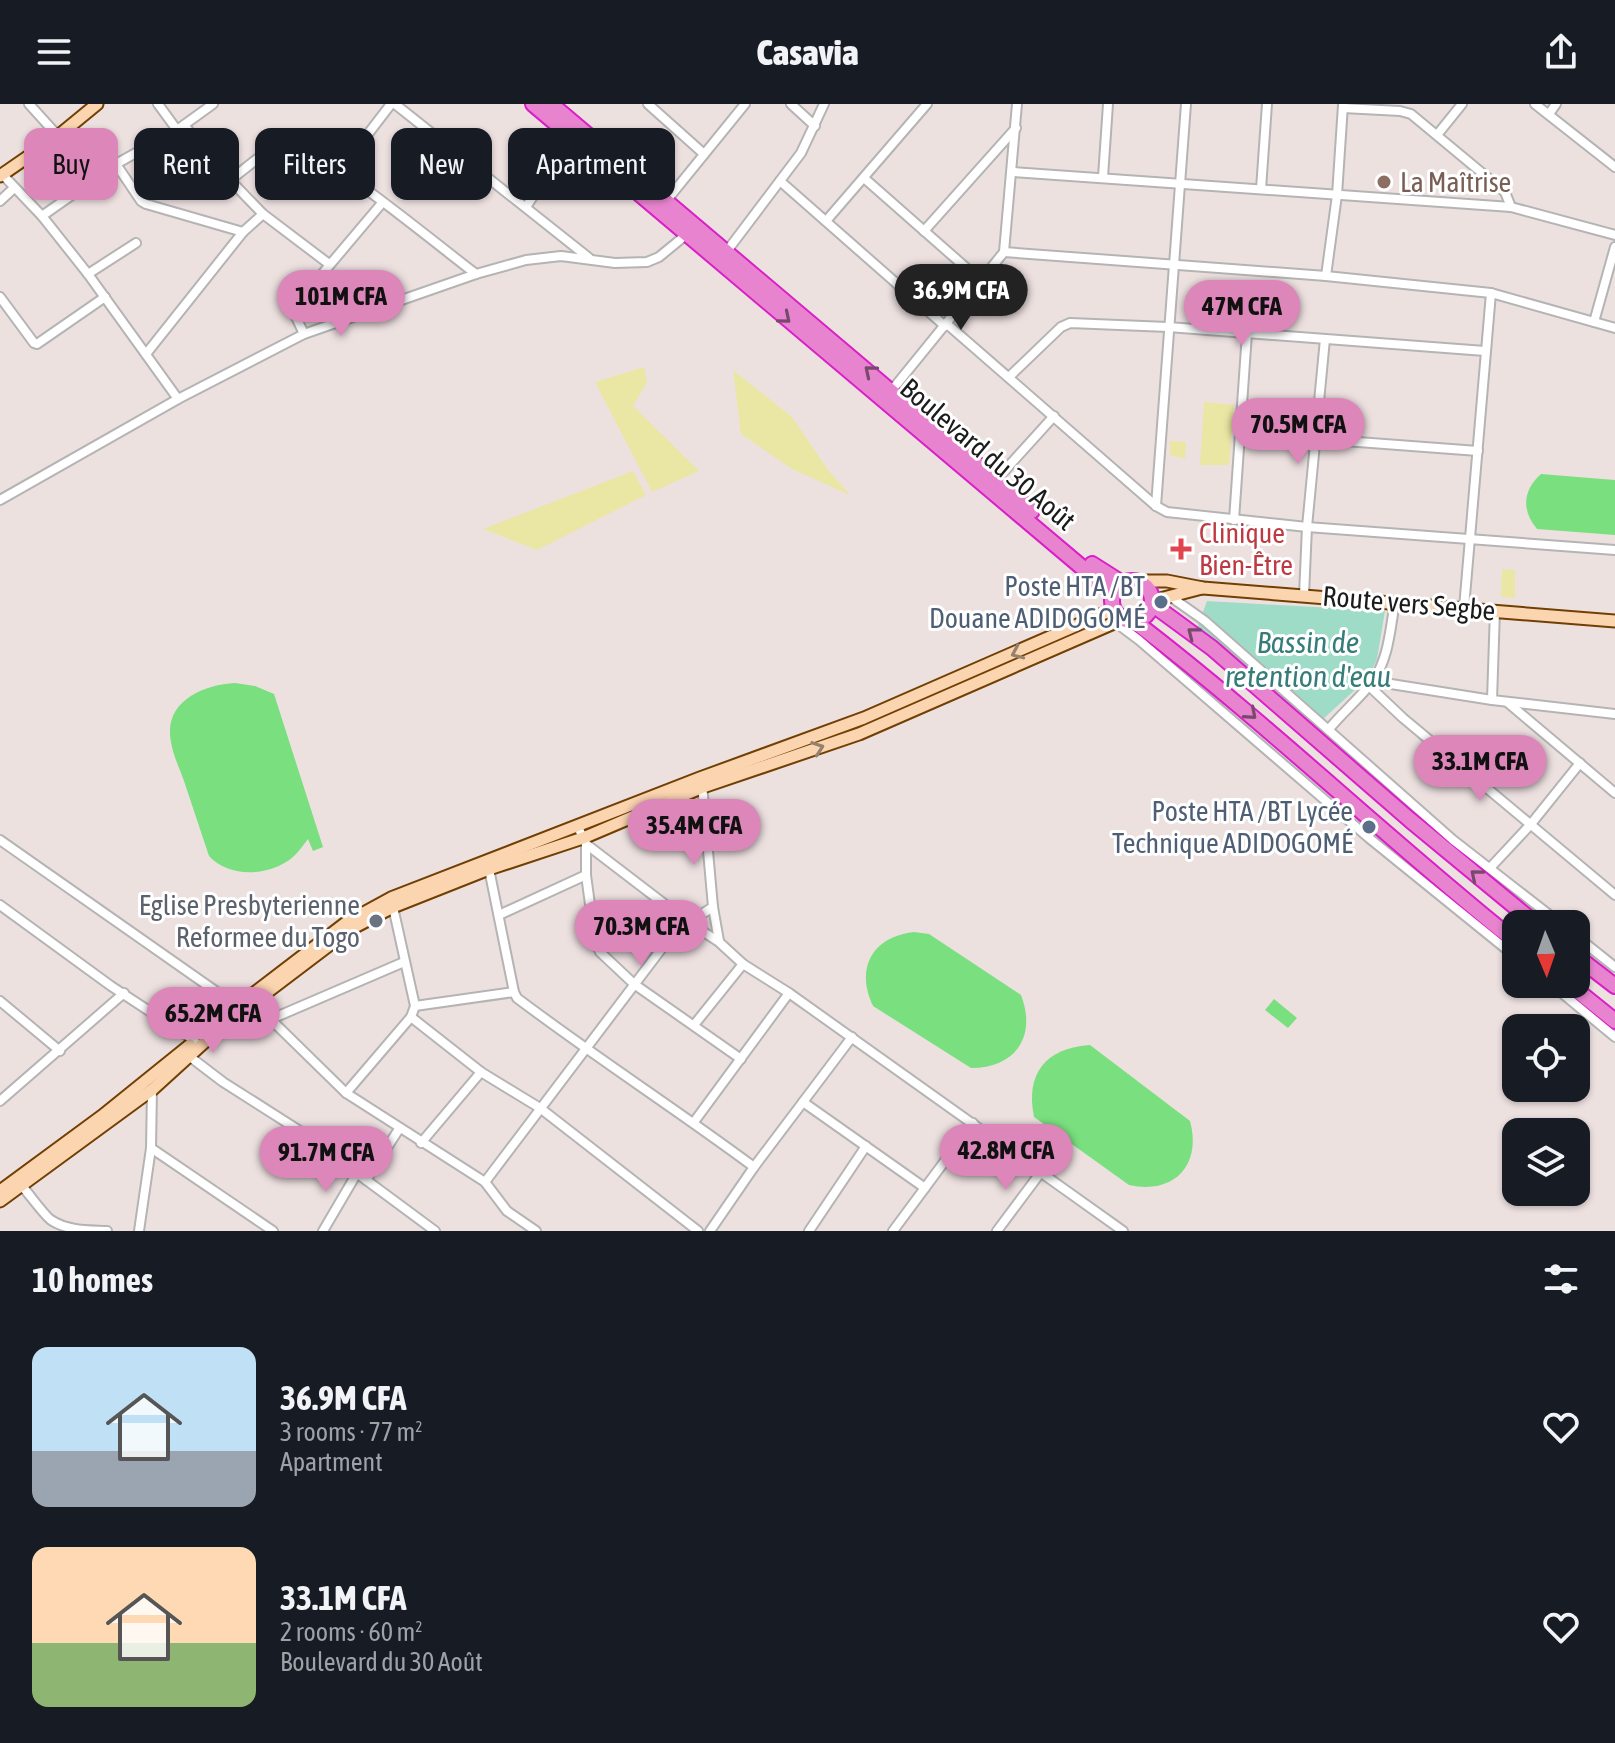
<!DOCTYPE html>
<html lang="en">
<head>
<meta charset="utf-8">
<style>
  :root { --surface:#171b24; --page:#20242c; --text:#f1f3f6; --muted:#9ea1a6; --accent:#dd86b9 }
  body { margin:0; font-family:"Asap Condensed",sans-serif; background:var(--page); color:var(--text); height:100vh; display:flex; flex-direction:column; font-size:30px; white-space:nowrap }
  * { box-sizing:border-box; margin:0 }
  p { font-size:26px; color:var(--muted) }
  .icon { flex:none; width:44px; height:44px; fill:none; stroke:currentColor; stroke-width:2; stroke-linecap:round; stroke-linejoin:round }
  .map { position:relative; height:1127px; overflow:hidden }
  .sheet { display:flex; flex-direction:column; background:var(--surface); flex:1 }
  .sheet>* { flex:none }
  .hud { position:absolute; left:24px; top:24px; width:800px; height:72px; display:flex; gap:16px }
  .needle { width:52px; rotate:178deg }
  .tools { position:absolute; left:1502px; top:806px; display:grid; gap:16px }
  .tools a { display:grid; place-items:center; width:88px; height:88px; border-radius:16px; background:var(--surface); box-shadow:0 2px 6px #0004; font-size:40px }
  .price { position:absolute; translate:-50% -68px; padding:0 18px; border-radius:28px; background:var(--accent); color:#111; font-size:26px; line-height:52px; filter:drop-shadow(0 2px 4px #0008) }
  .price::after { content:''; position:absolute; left:50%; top:48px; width:24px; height:18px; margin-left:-12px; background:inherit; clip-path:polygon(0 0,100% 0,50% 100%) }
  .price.on { background:#222; color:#fff }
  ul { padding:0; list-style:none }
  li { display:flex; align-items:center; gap:24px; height:200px; padding:0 32px }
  li span { display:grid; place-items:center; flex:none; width:224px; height:160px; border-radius:16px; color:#555 }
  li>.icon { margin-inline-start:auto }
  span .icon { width:96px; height:96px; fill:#fffc; stroke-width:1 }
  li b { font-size:34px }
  h2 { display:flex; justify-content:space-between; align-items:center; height:96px; padding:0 32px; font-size:34px }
  .chip { padding:0 28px; border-radius:16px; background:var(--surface); box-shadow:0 2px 6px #0004; font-size:28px; line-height:72px }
  .chip.on { background:var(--accent); color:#111 }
  header { display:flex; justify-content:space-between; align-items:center; height:104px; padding:0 32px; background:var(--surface); font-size:36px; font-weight:800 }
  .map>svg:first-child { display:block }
</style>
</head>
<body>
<header><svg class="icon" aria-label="menu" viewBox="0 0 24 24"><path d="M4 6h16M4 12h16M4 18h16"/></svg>Casavia<svg class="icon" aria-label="share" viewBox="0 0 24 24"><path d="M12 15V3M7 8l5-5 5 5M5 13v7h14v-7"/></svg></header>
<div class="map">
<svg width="1615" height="1127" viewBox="0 0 1615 1127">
  <rect width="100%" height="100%" fill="#ede1e0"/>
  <g fill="#eae6a3">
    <path d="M644 263 647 278 633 302 699 367 652 388 595 278Z"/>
    <path d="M733 266 792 313 828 366 850 391 792 365 741 330Z"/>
    <path d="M1204 298 1234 301 1229 361H1200Z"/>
    <path d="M1170 337 1186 338 1185 355 1170 351Z"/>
    <path d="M633 367 646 391 537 446 483 425Z"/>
    <path d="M1502 465 1515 466V494L1501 493Z"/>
  </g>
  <g fill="#7adf7f">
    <path d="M1541 370 1615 376V431L1537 425C1521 406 1523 386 1541 370Z"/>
    <path d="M235 579 255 582 274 590 323 743 313 747 308 735C302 743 295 753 286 758 264 772 228 773 209 752 201 728 193 704 185 680 181 667 173 652 171 638 163 598 202 581 235 579Z"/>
    <path d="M914 828 929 830 1021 891C1037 933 1015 964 971 964L873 902C855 864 872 833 914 828Z"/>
    <path d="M1274 895 1297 914 1288 924 1265 906Z"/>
    <path d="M1090 941 1190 1017C1202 1061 1174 1091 1129 1081L1034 1013C1025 969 1046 944 1090 941Z"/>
  </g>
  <path fill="#9edcc7" d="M1207 497 1385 507 1377 555 1368 574 1311 626 1195 530Z"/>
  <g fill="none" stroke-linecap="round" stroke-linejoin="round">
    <defs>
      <g id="street">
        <path d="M29 0 58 32"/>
        <path d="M158 0 177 26"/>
        <path d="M395 0 589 154"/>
        <path d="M648 0 704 50"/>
        <path d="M791 0 815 22"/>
        <path d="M1535 0 1615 63"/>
        <path d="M1343 4 1400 7 1411 10 1505 88 1511 103"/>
        <path d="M1549 10 1556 0"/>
        <path d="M184 21 230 76 263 110 329 160"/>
        <path d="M1437 31 1462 0"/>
        <path d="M116 60 141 97 146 100 243 128 263 110"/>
        <path d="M341 65 391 0"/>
        <path d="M1013 68 1511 103 1615 131"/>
        <path d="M2 70 42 112 88 170 178 295"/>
        <path d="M1103 73 1108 0"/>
        <path d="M864 74 980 176"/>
        <path d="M230 76C243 67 272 40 287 39 313 37 446 148 476 170"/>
        <path d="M780 77 945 222"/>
        <path d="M1261 85 1267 0"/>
        <path d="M667 96 745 0"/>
        <path d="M0 97 14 84"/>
        <path d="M526 103 572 33"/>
        <path d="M42 112 116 60 177 26 213 0"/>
        <path d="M826 117 927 0"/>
        <path d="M924 127 1016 24"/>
        <path d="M727 147 801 49 824 0"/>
        <path d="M1004 148 1326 172 1491 189 1615 224"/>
        <path d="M88 170 136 139"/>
        <path d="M1326 172 1337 91 1343 1"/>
        <path d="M0 193 34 239 37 240 105 193"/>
        <path d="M1594 218 1615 143"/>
        <path d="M947 220 1156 402 1167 408 1307 423 1615 446"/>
        <path d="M304 230 296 213V201L382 99"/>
        <path d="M146 250 243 128"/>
        <path d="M1009 273 1061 223 1070 219 1168 223 1485 247"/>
        <path d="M892 286 1004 148 1017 0"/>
        <path d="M1318 335 1478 347"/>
        <path d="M996 376 1054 312"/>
        <path d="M0 396 178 295 304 230 476 170 526 156 561 152 615 159 647 158 659 153 687 130"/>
        <path d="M1156 402 1186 0"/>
        <path d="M1234 416 1247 229"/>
        <path d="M1304 491 1307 423 1325 235"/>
        <path d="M1171 493 1205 517 1453 736 1561 820"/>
        <path d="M1464 504 1491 189"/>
        <path d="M1115 518 1139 536 1369 734 1516 853"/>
        <path d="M1372 577 1492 596 1615 610"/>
        <path d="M1368 581 1403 614 1615 791"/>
        <path d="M1492 596 1495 506"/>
        <path d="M1507 598 1615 689"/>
        <path d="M1329 625C1342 609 1359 595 1372 578 1389 555 1390 525 1395 498"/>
        <path d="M702 680 713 803 719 837"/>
        <path d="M578 723 586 740 684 815 719 838 743 860 789 889 1123 1127"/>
        <path d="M0 736 224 893 235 904"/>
        <path d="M586 740V771L595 837 600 848 634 880 741 955"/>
        <path d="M1490 764 1531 720 1580 659"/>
        <path d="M489 765 514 888 517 894C595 953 676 1005 754 1063"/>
        <path d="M0 801 111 882 195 937"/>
        <path d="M393 803 415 902 411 913 481 968 540 1004 698 1127"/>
        <path d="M499 811 586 771"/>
        <path d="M1576 832 1615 863"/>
        <path d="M1551 880 1615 933"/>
        <path d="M0 897 60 947"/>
        <path d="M253 898 346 989 485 1078 507 1107 536 1127"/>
        <path d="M415 902 514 888"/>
        <path d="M269 916 404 858"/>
        <path d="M694 921 743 860"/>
        <path d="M185 949 223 978 300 1027 435 1127"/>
        <path d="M346 989 411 913"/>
        <path d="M0 997 124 889"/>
        <path d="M803 998 925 1084"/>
        <path d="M694 1018 789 889"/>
        <path d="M421 1039 481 968"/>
        <path d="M151 1044 273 1127"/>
        <path d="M366 1076 399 1025"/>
        <path d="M485 1078 684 815H694L713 803"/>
        <path d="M22 1082C30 1091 44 1111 51 1116 67 1127 89 1126 107 1127"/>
        <path d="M139 1127 151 1044 152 985"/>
        <path d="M323 1127 357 1069"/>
        <path d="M710 1127 754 1063 852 933"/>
        <path d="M809 1127 866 1042"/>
        <path d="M893 1127 973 1019"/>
        <path d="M997 1127 1041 1068"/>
      </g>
      <g id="secondary">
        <path d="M0 72 58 32 97 0"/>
        <path d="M1135 477H1167L1203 484 1615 517"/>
        <path d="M1152 497 1202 484"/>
        <path d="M253 890 347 818 391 794 700 674 864 614 1114 505"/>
        <path d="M0 1087 102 1012 190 941"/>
        <path d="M0 1097 153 985 220 924 349 826 393 803 489 765 583 734 703 683 859 630 1123 515"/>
      </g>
      <g id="highway">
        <path d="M533 0 1110 487 1112 494"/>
        <path d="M551 0 1032 407"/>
        <path d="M1092 460 1122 479"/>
        <circle cx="1132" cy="497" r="20"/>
        <path d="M1152 500 1212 544 1410 716 1536 820"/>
        <path d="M1134 517C1266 618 1386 734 1516 838"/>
        <path d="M1576 852 1615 882"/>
        <path d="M1569 880 1615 917"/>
      </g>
    </defs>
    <use href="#street" stroke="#b4b4b4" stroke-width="12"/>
    <use href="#secondary" stroke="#713f02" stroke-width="15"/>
    <use href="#highway" stroke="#d91fc7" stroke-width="18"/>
    <use href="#street" stroke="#fff" stroke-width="8"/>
    <use href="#secondary" stroke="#fbd4b0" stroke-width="11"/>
    <use href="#highway" stroke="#e884cf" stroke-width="14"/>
  </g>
  <defs><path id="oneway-chevron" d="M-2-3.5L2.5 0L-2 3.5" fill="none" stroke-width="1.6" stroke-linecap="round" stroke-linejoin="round" transform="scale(2)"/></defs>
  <g stroke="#774a6c">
    <use href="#oneway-chevron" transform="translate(785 214) rotate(40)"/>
    <use href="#oneway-chevron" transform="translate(870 267) rotate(-140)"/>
    <use href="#oneway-chevron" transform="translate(1193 529) rotate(-142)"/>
    <use href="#oneway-chevron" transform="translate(1251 610) rotate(41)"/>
    <use href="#oneway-chevron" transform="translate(1476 771) rotate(-140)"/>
  </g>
  <g stroke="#96816d">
    <use href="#oneway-chevron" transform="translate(1017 549) rotate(156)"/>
    <use href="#oneway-chevron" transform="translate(818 644) rotate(-19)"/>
  </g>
  <circle fill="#8d6e63" stroke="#fff" stroke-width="3" cx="1384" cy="78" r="8"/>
  <path fill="#e0444e" stroke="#fff" stroke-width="3" d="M1177 433h8v8h8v8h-8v8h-8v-8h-8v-8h8z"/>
  <g fill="#5c6f8a" stroke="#fff" stroke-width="3">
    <circle cx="1161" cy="498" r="8"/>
    <circle cx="1369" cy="723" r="8"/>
  </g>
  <circle fill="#6b7280" stroke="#fff" stroke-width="3" cx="376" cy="817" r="8"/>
  <g text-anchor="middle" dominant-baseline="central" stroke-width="6" stroke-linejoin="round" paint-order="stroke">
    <g font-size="28" fill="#785e54" stroke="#fff" text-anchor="start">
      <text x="1400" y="78">La Maîtrise</text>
    </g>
    <g font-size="28" fill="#1b1b1b" stroke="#fff">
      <text transform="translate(988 350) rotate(40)">Boulevard du 30 Août</text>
      <text transform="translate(1409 499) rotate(5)">Route vers Segbe</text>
    </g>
    <g font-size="28" fill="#be3a42" stroke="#fff" text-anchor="start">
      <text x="1199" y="429">Clinique<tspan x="1199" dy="32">Bien-Être</tspan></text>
    </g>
    <g font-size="28" fill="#4e5e75" stroke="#fff" text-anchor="end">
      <text x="1145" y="482">Poste HTA /BT<tspan x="1145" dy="32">Douane ADIDOGOMÉ</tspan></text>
      <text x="1353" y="707">Poste HTA /BT Lycée<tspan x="1353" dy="32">Technique ADIDOGOMÉ</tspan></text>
    </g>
    <g font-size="28" fill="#5b616d" stroke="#fff" text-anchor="end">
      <text x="360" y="801">Eglise Presbyterienne<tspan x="360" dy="32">Reformee du Togo</tspan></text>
    </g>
    <g font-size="30" font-style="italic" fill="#367d79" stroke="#fff">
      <text x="1308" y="538">Bassin de<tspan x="1308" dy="34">retention d'eau</tspan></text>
    </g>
  </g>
</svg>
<div class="tools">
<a><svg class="needle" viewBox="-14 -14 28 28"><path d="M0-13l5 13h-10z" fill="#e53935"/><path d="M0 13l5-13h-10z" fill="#9ea1a6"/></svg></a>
<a><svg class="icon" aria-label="locate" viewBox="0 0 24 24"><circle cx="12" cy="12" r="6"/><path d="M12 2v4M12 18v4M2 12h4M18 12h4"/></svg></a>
<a><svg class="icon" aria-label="layers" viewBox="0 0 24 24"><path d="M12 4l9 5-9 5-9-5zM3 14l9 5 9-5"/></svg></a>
</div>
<b class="price on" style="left:961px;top:228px">36.9M CFA</b>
<b class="price" style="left:341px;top:234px">101M CFA</b>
<b class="price" style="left:1242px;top:244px">47M CFA</b>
<b class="price" style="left:1298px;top:362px">70.5M CFA</b>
<b class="price" style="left:1480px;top:699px">33.1M CFA</b>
<b class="price" style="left:694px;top:763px">35.4M CFA</b>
<b class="price" style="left:641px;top:864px">70.3M CFA</b>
<b class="price" style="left:213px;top:951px">65.2M CFA</b>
<b class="price" style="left:1006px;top:1088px">42.8M CFA</b>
<b class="price" style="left:326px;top:1090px">91.7M CFA</b>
<div class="hud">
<a class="chip on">Buy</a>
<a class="chip">Rent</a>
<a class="chip">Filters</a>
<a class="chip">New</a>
<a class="chip">Apartment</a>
</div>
</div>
<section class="sheet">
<h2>10 homes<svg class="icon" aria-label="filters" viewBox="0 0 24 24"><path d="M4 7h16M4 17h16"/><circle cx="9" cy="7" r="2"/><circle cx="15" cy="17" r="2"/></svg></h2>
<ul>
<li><span style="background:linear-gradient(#bfe0f5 65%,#9aa5b1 0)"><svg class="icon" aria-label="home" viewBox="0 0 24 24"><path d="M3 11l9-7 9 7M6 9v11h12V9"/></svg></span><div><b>36.9M CFA</b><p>3 rooms · 77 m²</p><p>Apartment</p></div><svg class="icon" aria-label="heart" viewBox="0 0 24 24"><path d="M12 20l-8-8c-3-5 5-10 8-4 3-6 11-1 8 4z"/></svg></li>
<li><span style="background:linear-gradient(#ffd9b3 60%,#8fb573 0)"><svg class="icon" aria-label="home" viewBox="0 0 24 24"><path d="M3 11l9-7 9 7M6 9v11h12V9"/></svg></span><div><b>33.1M CFA</b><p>2 rooms · 60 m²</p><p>Boulevard du 30 Août</p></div><svg class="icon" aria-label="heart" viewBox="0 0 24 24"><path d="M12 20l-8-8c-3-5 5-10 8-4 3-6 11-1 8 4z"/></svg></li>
</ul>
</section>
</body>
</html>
